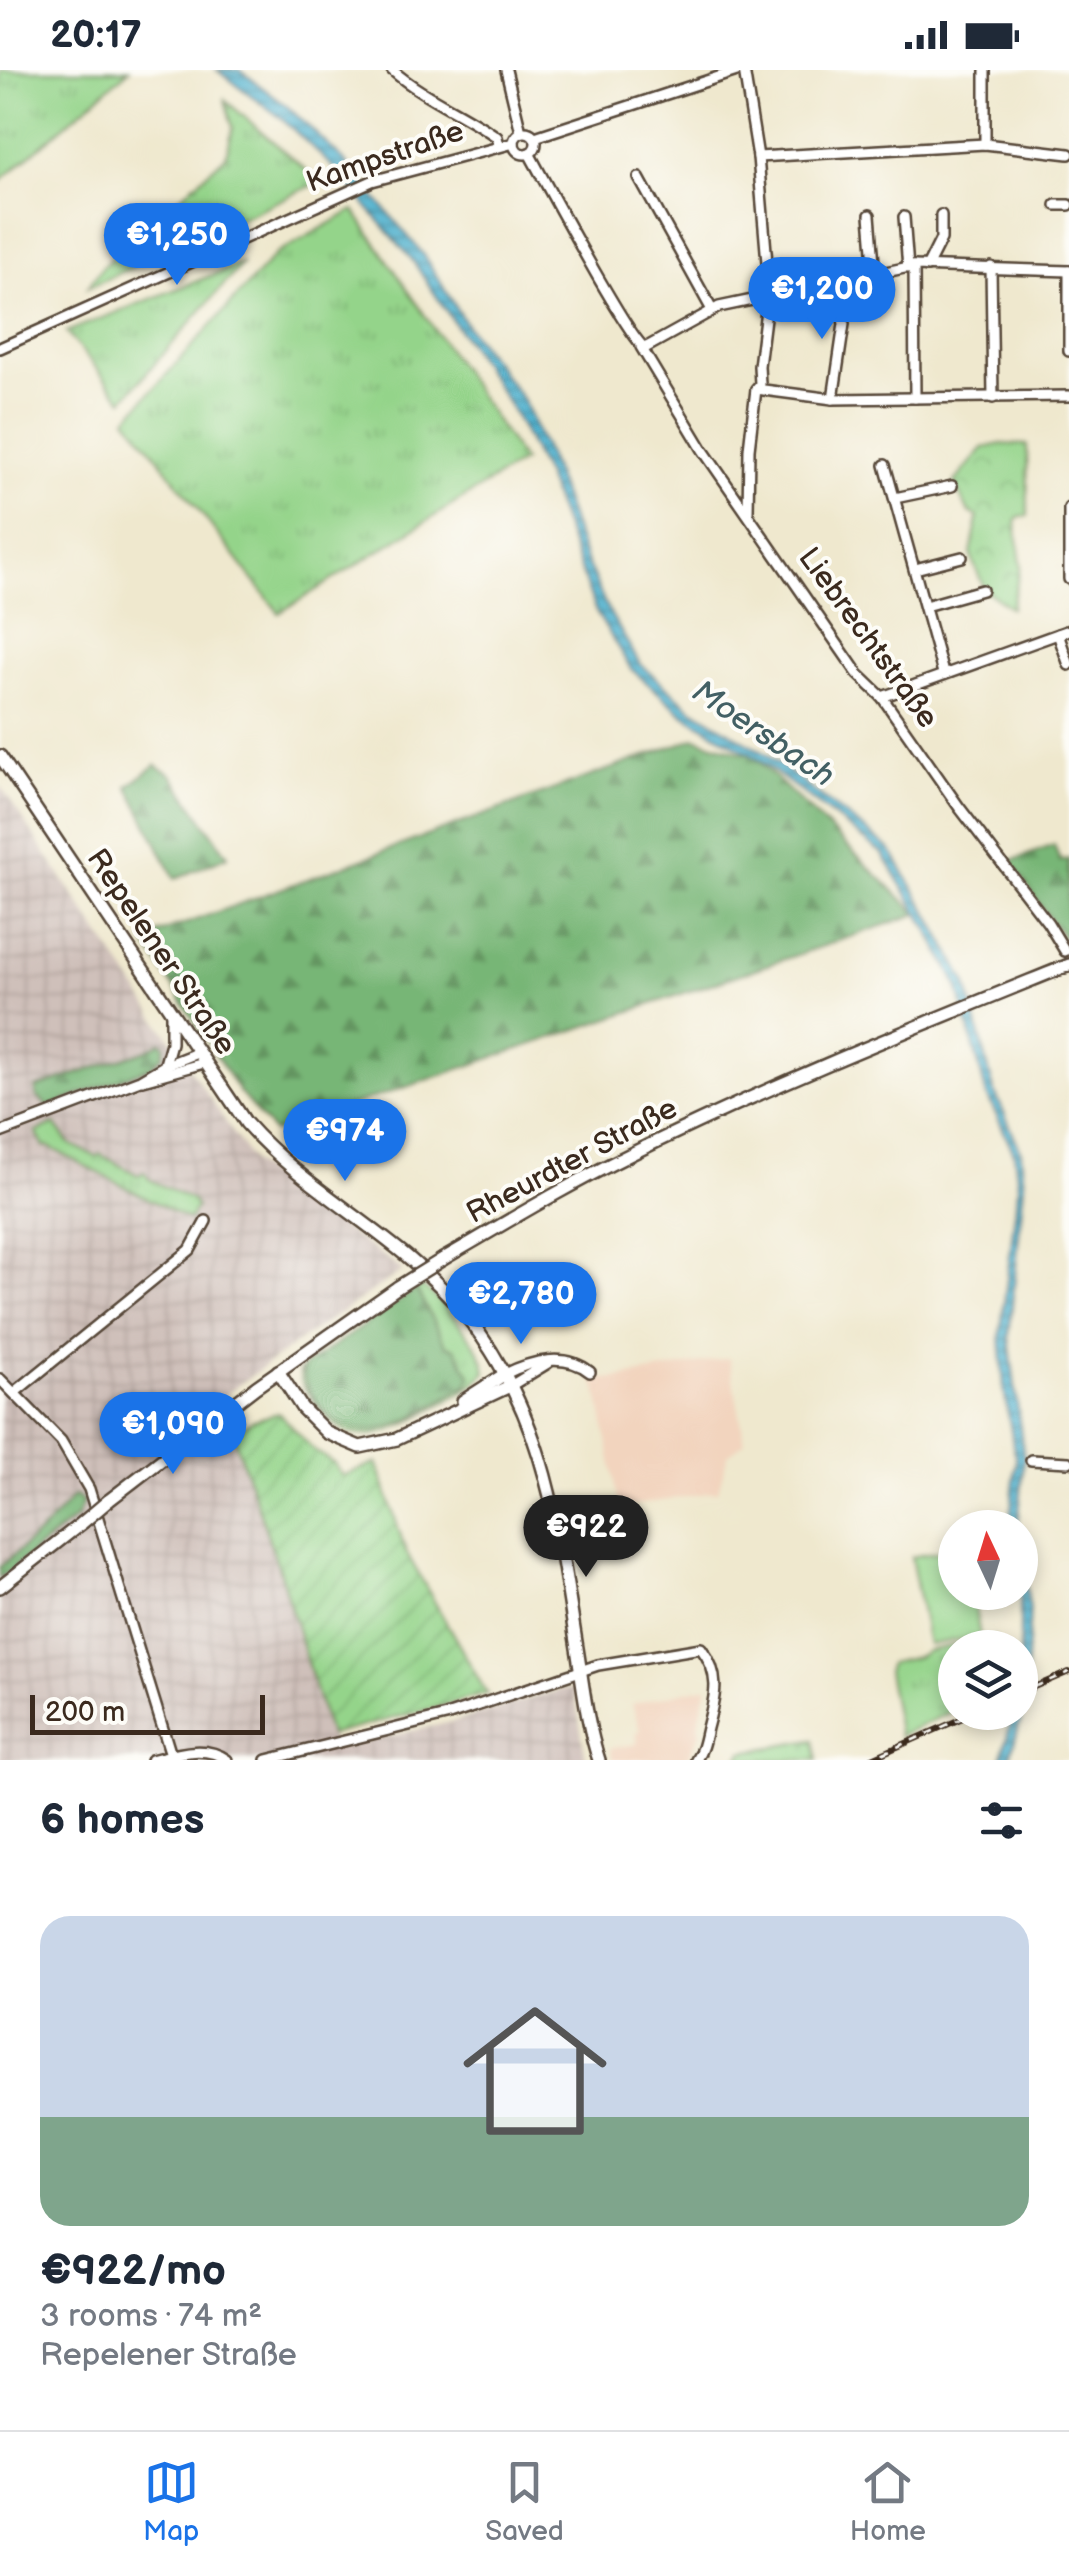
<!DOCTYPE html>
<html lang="en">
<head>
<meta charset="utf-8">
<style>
  :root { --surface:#fff; --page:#f6f6f7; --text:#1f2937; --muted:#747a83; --line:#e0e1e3; --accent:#1a73e8 }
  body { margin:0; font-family:"Balsamiq Sans",sans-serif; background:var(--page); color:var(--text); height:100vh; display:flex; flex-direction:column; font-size:38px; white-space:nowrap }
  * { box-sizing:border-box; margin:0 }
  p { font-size:32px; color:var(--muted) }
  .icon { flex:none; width:55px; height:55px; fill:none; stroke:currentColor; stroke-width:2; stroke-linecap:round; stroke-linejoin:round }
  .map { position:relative; height:1690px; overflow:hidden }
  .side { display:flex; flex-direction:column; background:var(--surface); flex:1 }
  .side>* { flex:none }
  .needle { width:65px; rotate:356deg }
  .controls { position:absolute; left:938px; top:1440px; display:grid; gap:20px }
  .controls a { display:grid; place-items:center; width:100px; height:100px; border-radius:50%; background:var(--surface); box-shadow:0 5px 15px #0003; font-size:50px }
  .scale { position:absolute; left:30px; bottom:25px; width:235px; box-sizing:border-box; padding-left:10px; border:5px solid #3b2a1e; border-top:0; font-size:28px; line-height:35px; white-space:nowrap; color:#3b2a1e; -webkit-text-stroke:8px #fdfcf7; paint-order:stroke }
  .price { position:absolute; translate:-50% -85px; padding:0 22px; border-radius:35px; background:var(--accent); color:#fff; font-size:32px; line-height:65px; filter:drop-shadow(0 2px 5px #0008) }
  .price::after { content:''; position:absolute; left:50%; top:60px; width:30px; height:22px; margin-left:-15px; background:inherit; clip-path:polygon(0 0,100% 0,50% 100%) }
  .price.selected { background:#222; color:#fff }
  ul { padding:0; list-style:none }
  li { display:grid; align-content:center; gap:20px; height:530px; padding:0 40px }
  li+li { border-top:2px solid var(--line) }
  li span { display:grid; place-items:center; height:310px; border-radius:30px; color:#555 }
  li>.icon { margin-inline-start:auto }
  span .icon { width:180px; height:180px; fill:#fffc; stroke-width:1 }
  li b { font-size:42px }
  h2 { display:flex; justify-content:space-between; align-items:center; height:120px; padding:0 40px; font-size:42px }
  .status { display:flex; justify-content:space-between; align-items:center; height:70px; padding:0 50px; background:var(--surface); direction:ltr }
  .status svg { height:28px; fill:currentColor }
  .tabs { display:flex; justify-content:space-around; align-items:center; height:140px; border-top:2px solid var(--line); background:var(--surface); font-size:28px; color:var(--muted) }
  .tabs a { display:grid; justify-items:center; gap:5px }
  .tabs .selected { color:var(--accent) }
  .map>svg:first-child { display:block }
</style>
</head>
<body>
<div class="status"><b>20:17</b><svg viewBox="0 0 49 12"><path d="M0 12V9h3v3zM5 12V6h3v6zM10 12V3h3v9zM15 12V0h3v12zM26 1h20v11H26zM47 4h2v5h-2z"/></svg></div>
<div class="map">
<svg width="1069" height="1690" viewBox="0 0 1069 1690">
  <defs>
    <pattern id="industrial-grid" width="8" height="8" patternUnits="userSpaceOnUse" patternTransform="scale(2.5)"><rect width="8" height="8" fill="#cfc0ba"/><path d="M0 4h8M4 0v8" fill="none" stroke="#b3a59f"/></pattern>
    <pattern id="grass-tufts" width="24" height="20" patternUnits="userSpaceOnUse" patternTransform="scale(2.5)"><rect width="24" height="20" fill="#94d48a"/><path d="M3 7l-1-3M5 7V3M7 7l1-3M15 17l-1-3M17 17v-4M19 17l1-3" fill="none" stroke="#80b677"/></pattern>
    <pattern id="forest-firs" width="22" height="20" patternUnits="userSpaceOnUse" patternTransform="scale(2.5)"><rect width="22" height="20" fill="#77b676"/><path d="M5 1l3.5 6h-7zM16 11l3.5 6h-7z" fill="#639460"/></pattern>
    <pattern id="park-crowns" width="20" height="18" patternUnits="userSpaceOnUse" patternTransform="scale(2.5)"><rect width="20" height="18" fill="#94d48a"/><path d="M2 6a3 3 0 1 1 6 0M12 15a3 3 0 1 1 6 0" fill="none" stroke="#80b677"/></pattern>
    <pattern id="garden-furrows" width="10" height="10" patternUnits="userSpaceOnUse" patternTransform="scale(2.5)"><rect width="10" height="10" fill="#94d48a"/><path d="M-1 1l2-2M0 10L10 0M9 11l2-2" fill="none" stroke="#80b677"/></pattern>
    <pattern id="water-rules" width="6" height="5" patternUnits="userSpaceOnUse" patternTransform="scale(2.5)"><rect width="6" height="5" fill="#4fb1ce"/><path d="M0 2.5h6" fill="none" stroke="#4390a7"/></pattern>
  </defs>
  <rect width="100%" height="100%" fill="#fdfcf7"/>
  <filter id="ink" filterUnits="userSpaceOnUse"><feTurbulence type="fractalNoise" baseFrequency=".01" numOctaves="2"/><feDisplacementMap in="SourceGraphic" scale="20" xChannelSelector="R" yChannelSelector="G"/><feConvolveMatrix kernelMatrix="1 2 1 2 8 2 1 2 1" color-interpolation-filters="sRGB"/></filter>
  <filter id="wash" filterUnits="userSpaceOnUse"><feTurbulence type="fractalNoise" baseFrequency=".0048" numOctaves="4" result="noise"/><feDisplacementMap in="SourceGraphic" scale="40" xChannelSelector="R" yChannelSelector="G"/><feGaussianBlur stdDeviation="2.25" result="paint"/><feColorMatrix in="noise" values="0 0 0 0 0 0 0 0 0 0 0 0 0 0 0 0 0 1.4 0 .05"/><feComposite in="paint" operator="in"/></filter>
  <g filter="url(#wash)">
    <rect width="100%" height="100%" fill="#efe8ce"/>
    <g fill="#f2d4be">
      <path d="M729 1288 745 1372 728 1384 718 1421 620 1438 597 1318 591 1308 613 1309Z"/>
      <path d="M707 1616 698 1654 700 1663 686 1690H614L610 1678 637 1674V1662L640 1660 632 1634Z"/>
    </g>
    <path fill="url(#industrial-grid)" d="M0 715 254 1094 403 1201 310 1263 212 1334 233 1364 277 1493 334 1679 455 1651 563 1619 574 1620 586 1690H0Z"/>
    <g fill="url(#grass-tufts)" stroke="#687f54" stroke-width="2.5">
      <path d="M0 0H129L0 111Z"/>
      <path d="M225 30 320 112 87 218 103 196 226 86 233 58Z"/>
      <path d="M354 140 523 391 279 543 127 348 276 184Z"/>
      <path d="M243 193 123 330 66 262Z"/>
      <path d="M55 1054 70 1074 97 1087 100 1084 138 1105 144 1102 149 1109 193 1131 196 1137 189 1150 47 1076 44 1077 36 1062Z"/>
      <path d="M421 1216C440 1228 486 1280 486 1302 473 1317 452 1328 434 1338 389 1363 354 1386 316 1335 308 1324 299 1314 300 1300L303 1297 302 1303 455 1278 446 1276 416 1219Z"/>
      <path d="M994 1567 993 1577 955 1578V1640L899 1666 887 1601 890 1593 917 1587 927 1581Z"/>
    </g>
    <g fill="url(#forest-firs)" stroke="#59704a" stroke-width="2.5">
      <path d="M695 668 753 686 918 844 273 1062 239 1022 143 869Z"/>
      <path d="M156 695 172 705 228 786 175 809 128 716Z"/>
      <path d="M1054 775 1060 791 1069 789 1067 875 1011 791Z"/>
      <path d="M161 972 165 975 163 985 151 997 49 1037 36 1026V1018L147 980Z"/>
      <path d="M416 1219 446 1276 455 1278 471 1306 468 1314C423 1340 366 1389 322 1338 312 1326 302 1312 303 1297Z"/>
      <path d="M75 1425 83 1432 77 1447 0 1508V1497L45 1458Z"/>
    </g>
    <g fill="url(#park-crowns)" stroke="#687f54" stroke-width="2.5">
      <path d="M1001 374 1027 375 1028 445 1018 448 1016 452 1021 495 1011 538 985 520 973 492 971 484 978 447 968 441 954 413 983 378Z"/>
      <path d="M814 1670 818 1690H738L743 1682Z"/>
    </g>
    <path fill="url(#garden-furrows)" stroke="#687f54" stroke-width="2.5" d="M279 1343 314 1380 335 1394 342 1406 377 1393 406 1482 487 1624 329 1665 277 1493 233 1364 251 1351Z"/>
    <path fill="#94d48a" stroke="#687f54" stroke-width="2.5" d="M955 1478V1522L972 1523 980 1566 928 1575 911 1487Z"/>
    <g fill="url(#water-rules)" stroke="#456e76" stroke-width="2.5">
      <path d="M217 0H240L288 37 344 90 424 185 467 256 523 330 555 403 581 479 607 538 640 594 690 637 763 682 890 779 932 849 967 914 994 1020 1021 1081 1024 1115 1009 1267 1024 1389 1018 1457H1009L1016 1391 1004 1320 1000 1267 1018 1116 1014 1083 986 1023 958 917 925 854 883 784 758 689 683 644 631 599 596 542 546 407 511 338 413 191 334 98 281 48Z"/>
      <path d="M1020 1479 1030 1540 1024 1639 1009 1690H1001L1013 1643 1020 1642Z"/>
    </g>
  </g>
  <g filter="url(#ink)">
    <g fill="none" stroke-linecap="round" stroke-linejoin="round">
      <defs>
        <g id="minor">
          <path d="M392 0C424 28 463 43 497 67L499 75"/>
          <path d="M506 0 521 62"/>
          <path d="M744 0 758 87 769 216 759 296 760 314 756 319 749 379 748 443"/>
          <path d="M985 0V74"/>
          <circle cx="525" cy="73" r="11"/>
          <path d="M535 67 740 0"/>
          <path d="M529 83C545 112 629 269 645 278L719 237 914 196 1069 201"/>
          <path d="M758 87 985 74 1069 84"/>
          <path d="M639 108 712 240"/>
          <path d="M1056 135H1069"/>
          <path d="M870 145 875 205"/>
          <path d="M904 147 908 198"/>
          <path d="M914 196 915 328"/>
          <path d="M927 197 941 169V145"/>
          <path d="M991 197 993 328"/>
          <path d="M1069 201V281"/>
          <path d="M641 277 703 380 858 604 882 627 959 737 1048 853 1065 881"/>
          <path d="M0 278 372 111 514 73"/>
          <path d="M756 319 833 329 1069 326"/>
          <path d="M833 329 844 254 836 214"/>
          <path d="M885 395 943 603"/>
          <path d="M895 428 952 416"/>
          <path d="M1069 438V509"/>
          <path d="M915 499 962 487"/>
          <path d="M925 536 982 520"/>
          <path d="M1058 564 1069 595"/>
          <path d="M882 627 1069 560"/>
          <path d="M165 994 171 973V943"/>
          <path d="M143 1010 204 993"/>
          <path d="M0 1063 140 1010 164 996 197 983"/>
          <path d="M505 1304C531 1291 565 1282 590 1302"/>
          <path d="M0 1309 61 1371 89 1419 171 1685"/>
          <path d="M512 1315 548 1293"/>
          <path d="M14 1323 190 1180 206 1151"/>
          <path d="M1031 1390 1069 1392"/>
          <path d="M151 1690C176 1684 205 1674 227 1690"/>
          <path d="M267 1690 446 1646 598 1595 701 1578C722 1606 715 1627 707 1658 704 1671 703 1679 696 1690"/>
        </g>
        <g id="secondary">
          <path d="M0 686 246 1053C310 1126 403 1167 464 1243 546 1344 557 1454 577 1578 583 1615 587 1655 599 1690"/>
          <path d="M443 1189C505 1153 566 1116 629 1085 772 1014 921 955 1069 895"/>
          <path d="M278 1301 302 1338 327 1363 360 1377 397 1369 512 1315"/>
          <path d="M463 1331 505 1304"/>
          <path d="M108 1431 256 1317 398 1217"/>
          <path d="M0 1517 82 1453"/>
        </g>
      </defs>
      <use href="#minor" stroke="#564638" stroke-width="14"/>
      <use href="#secondary" stroke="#564638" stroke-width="16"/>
      <use href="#minor" stroke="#fff" stroke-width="9"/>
      <use href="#secondary" stroke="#fff" stroke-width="11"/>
      <defs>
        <g id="rail">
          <path d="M1020 1623 1069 1602"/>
          <path d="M868 1690 976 1642"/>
        </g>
      </defs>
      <use href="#rail" stroke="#3b2a1e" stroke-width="6"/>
      <use href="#rail" stroke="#fdfcf7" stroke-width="2.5" stroke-dasharray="8" stroke-linecap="butt"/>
      <defs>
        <g id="secondary-bridge">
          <path d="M398 1217 443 1189"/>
          <path d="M82 1453 108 1431"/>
        </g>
      </defs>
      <use href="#secondary-bridge" stroke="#564638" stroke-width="16" stroke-linecap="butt"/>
      <use href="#secondary-bridge" stroke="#fff" stroke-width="11"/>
    </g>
  </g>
  <g text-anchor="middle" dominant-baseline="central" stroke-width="8" stroke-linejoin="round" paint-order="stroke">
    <g font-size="30" fill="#3b2a1e" stroke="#fdfcf7">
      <text transform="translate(385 87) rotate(-19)">Kampstraße</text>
      <text transform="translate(868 568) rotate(54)">Liebrechtstraße</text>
      <text transform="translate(161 882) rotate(56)">Repelener Straße</text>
      <text transform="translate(572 1091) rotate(-28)">Rheurdter Straße</text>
    </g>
    <g font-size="32" font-style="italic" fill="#436064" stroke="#fdfcf7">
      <text transform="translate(763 664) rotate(34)">Moersbach</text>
    </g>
  </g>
</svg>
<div class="controls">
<a><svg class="needle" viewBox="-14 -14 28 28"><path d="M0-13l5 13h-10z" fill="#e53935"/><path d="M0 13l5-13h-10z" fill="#747a83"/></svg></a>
<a><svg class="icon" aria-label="layers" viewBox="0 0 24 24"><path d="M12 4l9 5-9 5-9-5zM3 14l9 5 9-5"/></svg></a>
</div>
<div class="scale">200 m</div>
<b class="price" style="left:177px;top:218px">€1,250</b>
<b class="price" style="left:822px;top:272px">€1,200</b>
<b class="price" style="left:345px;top:1114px">€974</b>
<b class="price" style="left:521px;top:1277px">€2,780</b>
<b class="price" style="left:173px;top:1407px">€1,090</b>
<b class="price selected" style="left:586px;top:1510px">€922</b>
</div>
<section class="side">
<h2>6 homes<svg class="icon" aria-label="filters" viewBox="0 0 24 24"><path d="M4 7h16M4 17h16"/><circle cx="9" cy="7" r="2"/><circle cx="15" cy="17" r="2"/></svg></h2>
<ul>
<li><span style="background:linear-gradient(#c9d6e8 65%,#7fa58c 0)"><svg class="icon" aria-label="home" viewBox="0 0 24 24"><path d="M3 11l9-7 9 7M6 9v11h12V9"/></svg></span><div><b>€922/mo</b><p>3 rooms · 74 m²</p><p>Repelener Straße</p></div></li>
</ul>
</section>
<nav class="tabs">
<a class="selected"><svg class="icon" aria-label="map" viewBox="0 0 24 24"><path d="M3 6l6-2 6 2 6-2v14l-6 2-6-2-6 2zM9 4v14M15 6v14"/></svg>Map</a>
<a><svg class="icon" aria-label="saved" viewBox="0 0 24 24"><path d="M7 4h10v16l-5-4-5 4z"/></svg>Saved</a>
<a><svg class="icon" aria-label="home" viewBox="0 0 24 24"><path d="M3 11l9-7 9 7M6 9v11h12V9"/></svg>Home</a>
</nav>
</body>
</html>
